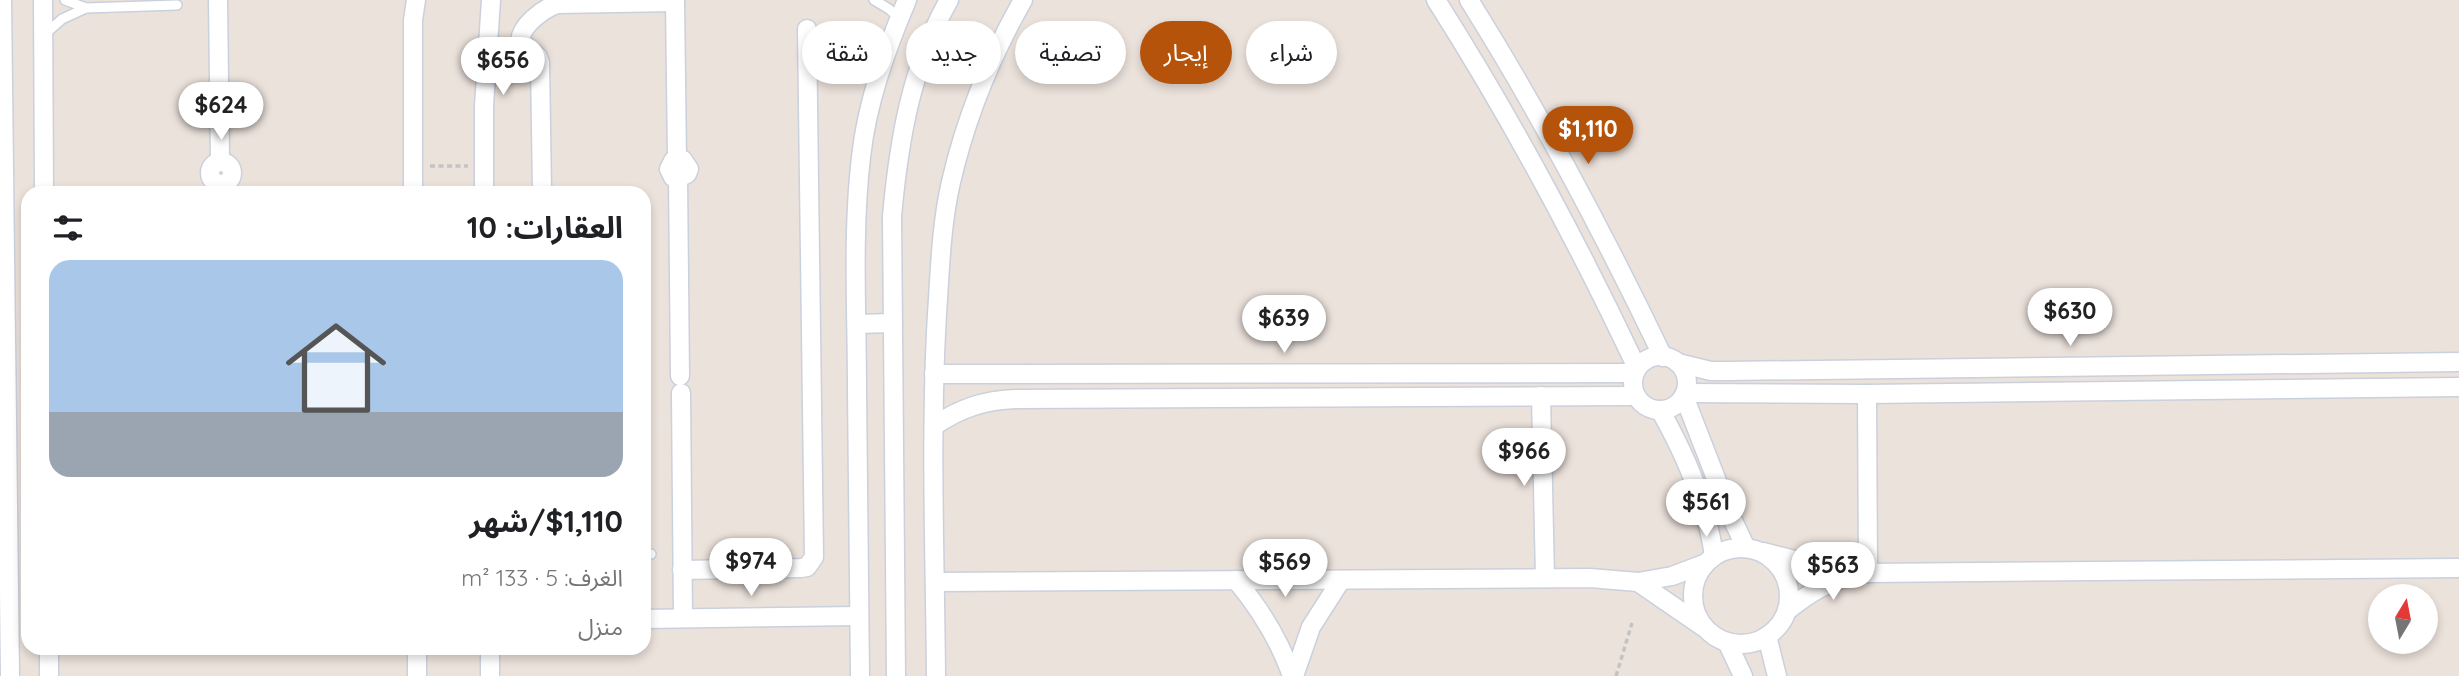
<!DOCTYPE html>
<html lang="ar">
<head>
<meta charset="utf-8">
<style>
  :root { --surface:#fff; --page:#f2f2f2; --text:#202124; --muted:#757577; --accent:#b45309 }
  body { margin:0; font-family:Quicksand,"Noto Sans Arabic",sans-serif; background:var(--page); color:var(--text); direction:rtl; height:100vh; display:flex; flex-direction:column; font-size:26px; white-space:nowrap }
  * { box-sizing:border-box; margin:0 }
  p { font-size:23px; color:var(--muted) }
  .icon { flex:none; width:38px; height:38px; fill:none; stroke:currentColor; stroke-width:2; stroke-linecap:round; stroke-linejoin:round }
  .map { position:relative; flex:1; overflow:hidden; direction:ltr }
  .details { position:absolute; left:21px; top:186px; width:630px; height:469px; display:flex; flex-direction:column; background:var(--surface); border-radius:21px; box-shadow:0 4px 10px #0003; direction:rtl }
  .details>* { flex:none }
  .guide { position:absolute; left:672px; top:21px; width:665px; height:63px; direction:rtl; display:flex; gap:14px }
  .needle { width:46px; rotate:10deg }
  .buttons { position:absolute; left:2368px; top:584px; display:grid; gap:14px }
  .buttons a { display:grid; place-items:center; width:70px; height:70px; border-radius:50%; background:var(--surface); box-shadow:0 4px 10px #0003; font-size:35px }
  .price { position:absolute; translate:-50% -60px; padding:0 16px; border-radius:24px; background:#fff; color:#222; font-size:23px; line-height:46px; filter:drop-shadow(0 2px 4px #0008) }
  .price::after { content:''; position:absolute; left:50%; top:42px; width:21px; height:16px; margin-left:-10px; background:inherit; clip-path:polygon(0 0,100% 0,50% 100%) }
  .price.selected { background:var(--accent); color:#fff }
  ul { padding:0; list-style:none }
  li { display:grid; align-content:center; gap:14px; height:371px; padding:0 28px }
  li span { display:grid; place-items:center; height:217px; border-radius:21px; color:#555 }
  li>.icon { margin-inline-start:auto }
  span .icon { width:126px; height:126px; fill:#fffc; stroke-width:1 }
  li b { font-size:30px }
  h2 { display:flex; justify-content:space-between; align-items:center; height:84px; padding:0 28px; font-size:30px }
  .pill { padding:0 24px; border-radius:32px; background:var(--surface); box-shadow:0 4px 10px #0003; font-size:24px; line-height:63px }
  .pill.selected { background:var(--accent); color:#fff }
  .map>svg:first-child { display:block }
</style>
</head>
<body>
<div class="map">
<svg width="2459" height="676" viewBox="0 0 2459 676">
  <rect width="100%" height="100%" fill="#ece2dc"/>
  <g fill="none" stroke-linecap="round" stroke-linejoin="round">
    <defs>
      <g id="lane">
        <path d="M65 0 86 8"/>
        <path d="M874 0 889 9 899 18"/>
        <path d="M44 35 62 19 86 8 177 5"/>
        <path d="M644 554H651"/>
      </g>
      <g id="street">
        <path d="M2 0 10 676"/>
        <path d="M43 0 44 192"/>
        <path d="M218 0 220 161"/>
        <path d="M675 0 677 160"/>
        <path d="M1436 0C1513 121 1576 239 1637 368"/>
        <path d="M1469 0C1541 115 1604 234 1663 357"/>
        <circle cx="221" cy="173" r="11"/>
        <path d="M678 178 687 174 689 169 683 160 673 161 669 169 673 177 678 178 680 376"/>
        <path d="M413 192V20L416 0"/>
        <path d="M484 192V106L491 0"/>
        <path d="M542 192 540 63 538 57 520 41C521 25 543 9 557 4L675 2"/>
        <path d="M857 324 893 323"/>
        <circle cx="1660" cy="383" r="27"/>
        <path d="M1678 363 1711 371H1728L2459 362"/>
        <path d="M934 374 1635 373"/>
        <path d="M681 393 683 618"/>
        <path d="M1685 393 1867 394 2459 387"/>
        <path d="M1867 394 1868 573"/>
        <path d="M1541 396 1545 578"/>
        <path d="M1684 396 1729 512 1746 548"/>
        <path d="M1660 410C1685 454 1707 506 1714 556"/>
        <path d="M934 426C960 408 985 400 1016 399L1636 396"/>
        <circle cx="1741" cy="596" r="48"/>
        <path d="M1763 552 1815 565 1868 573 2459 568"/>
        <path d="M682 570 801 568 807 567 814 557 807 29"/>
        <path d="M1236 580C1261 610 1279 639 1292 676"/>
        <path d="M935 582 1590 578 1638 582 1672 576 1704 564"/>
        <path d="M1638 582 1702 626"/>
        <path d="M1788 610C1809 593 1830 580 1857 575"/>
        <path d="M644 619 859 616"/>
        <path d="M1767 636 1777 676"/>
        <path d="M1727 642 1743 676"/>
        <path d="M49 648V676"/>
        <path d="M417 648V676"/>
        <path d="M490 648V676"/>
        <path d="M860 676C859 581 858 485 857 390 857 313 852 233 861 157 867 102 886 50 907 0"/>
        <path d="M896 676 892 216C899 140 911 67 949 0"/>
        <path d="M936 676C935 556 930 435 937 314 940 271 941 225 951 182 966 117 990 58 1023 0"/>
        <path d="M1294 676 1311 627 1341 580"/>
      </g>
    </defs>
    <use href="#lane" stroke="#cad0dc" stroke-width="12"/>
    <use href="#street" stroke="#cad0dc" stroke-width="21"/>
    <g stroke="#c3c3c3" stroke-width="3.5" stroke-dasharray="5 3.5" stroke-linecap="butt">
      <path d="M430 166H468"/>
      <path d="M1616 676 1632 623"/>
    </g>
    <use href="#lane" stroke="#fff" stroke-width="9"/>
    <use href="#street" stroke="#fff" stroke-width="18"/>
  </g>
</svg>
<div class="buttons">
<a><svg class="needle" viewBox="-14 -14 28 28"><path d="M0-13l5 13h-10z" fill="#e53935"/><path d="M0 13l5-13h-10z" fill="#757577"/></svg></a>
</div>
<b class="price" style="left:503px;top:97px">$656</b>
<b class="price" style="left:221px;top:142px">$624</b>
<b class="price selected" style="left:1588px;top:166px">$1,110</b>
<b class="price" style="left:2070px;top:348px">$630</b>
<b class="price" style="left:1284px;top:355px">$639</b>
<b class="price" style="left:1524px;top:488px">$966</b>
<b class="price" style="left:1706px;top:539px">$561</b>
<b class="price" style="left:751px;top:598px">$974</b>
<b class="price" style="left:1285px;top:599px">$569</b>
<b class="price" style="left:1833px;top:602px">$563</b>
<div class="guide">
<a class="pill">شراء</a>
<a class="pill selected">إيجار</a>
<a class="pill">تصفية</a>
<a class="pill">جديد</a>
<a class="pill">شقة</a>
</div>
<section class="details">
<h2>العقارات: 10<svg class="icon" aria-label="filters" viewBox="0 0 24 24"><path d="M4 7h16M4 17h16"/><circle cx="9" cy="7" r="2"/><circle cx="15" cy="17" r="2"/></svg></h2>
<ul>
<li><span style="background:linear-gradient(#a9c7e8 70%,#9aa5b1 0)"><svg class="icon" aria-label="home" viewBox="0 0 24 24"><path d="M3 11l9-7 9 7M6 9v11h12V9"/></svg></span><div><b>$1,110/شهر</b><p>الغرف: 5 · 133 m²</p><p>منزل</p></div></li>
</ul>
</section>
</div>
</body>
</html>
